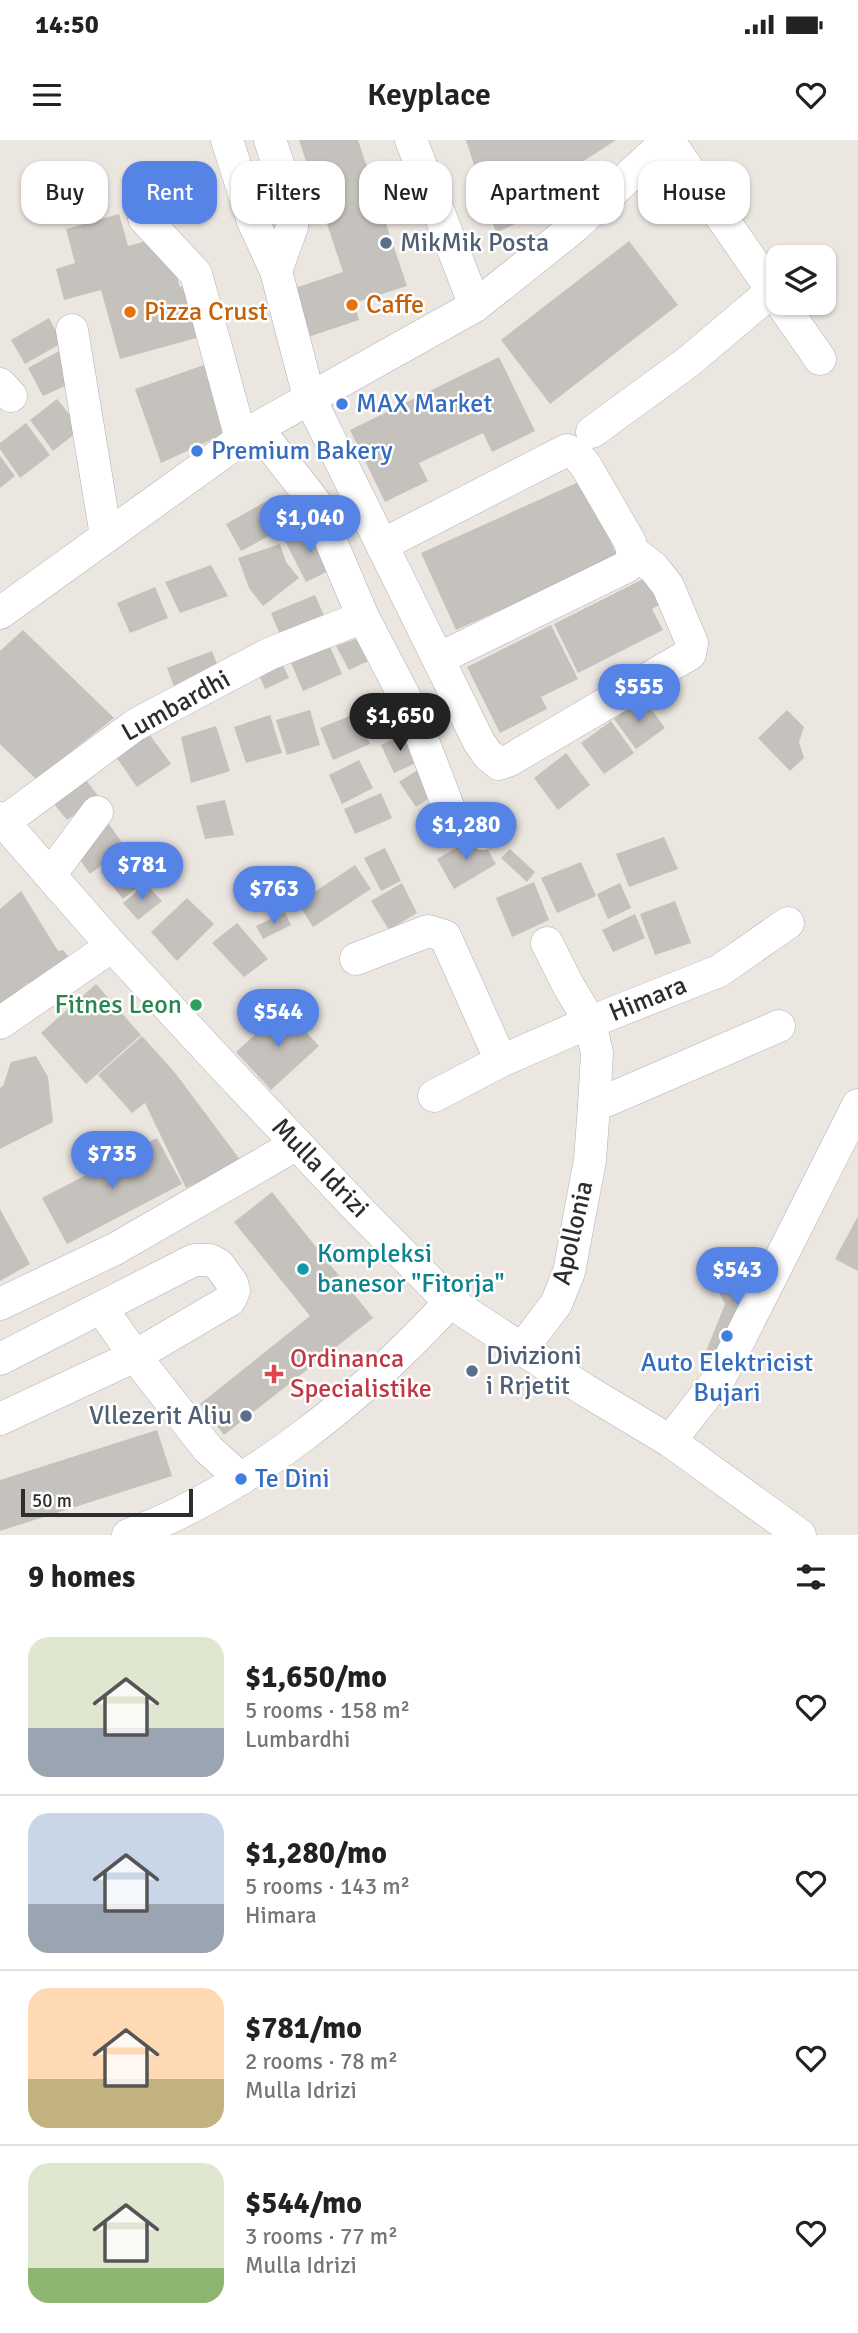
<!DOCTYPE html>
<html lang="en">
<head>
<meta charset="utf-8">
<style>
  :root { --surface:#fff; --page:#f6f6f6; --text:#222; --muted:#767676; --line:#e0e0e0; --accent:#5584e6 }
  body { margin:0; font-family:Signika,sans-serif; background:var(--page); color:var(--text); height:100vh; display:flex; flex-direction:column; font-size:26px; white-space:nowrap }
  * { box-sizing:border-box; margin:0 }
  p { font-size:23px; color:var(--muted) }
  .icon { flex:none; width:38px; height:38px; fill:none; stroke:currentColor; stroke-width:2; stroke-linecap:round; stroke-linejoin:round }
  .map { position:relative; height:1395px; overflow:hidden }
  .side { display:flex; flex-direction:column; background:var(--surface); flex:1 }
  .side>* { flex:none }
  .guide { position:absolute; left:21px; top:21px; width:817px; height:63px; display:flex; gap:14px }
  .tools { position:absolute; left:766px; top:105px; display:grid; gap:14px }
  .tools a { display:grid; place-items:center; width:70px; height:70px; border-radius:14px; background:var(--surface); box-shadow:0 2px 5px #0004; font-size:35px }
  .scale { position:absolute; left:21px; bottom:18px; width:172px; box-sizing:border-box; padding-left:7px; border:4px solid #2d2d2d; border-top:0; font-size:19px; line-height:24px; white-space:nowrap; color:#2d2d2d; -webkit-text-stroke:5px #fff; paint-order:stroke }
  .price { position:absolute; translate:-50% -60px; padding:0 16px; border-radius:24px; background:var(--accent); color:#fff; font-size:23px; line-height:46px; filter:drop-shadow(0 2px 4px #0008) }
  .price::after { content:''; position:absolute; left:50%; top:42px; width:21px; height:16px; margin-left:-10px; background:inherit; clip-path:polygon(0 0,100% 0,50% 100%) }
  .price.selected { background:#222; color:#fff }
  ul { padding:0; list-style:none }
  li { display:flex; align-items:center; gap:21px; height:175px; padding:0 28px }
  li+li { border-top:2px solid var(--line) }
  li span { display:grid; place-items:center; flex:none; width:196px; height:140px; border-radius:21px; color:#555 }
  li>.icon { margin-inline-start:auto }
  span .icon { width:84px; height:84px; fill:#fffc; stroke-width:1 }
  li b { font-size:30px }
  h2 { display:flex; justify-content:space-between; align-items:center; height:84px; padding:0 28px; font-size:30px }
  .chip { padding:0 24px; border-radius:21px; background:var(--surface); box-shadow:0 2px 5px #0004; font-size:24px; line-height:63px }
  .chip.selected { background:var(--accent); color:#fff }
  .status { display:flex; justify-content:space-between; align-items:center; height:49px; padding:0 35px; background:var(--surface); direction:ltr }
  .status svg { height:19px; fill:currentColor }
  header { display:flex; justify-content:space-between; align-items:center; height:91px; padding:0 28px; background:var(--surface); font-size:32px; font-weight:600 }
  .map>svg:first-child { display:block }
</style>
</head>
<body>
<div class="status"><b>14:50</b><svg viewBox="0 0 49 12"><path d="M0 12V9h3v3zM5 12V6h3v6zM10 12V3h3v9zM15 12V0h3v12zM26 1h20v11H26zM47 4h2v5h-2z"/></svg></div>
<header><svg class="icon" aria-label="menu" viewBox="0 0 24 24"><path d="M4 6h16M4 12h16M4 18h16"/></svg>Keyplace<svg class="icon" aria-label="heart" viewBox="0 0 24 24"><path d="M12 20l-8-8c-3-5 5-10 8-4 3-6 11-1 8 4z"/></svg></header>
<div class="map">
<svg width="858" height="1395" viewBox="0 0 858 1395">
  <rect width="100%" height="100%" fill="#ece6e1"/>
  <g fill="#c5c1bc">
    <path d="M299 0H358L407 146 354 163 359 180 305 198 289 150 343 132Z"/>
    <path d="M466 0H616L553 41 560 62 496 93Z"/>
    <path d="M119 74 128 106 161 97 169 128 174 127 180 147 191 144 200 197 120 219 101 150 64 160 56 129 75 123 66 89Z"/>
    <path d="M629 101 678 165 550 264 501 200Z"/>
    <path d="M49 178 62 203 25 224 11 200Z"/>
    <path d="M61 210 78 240 43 256 28 228Z"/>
    <path d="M499 217 535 291 492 312 483 293 419 323 428 341 385 362 350 290Z"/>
    <path d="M204 225 228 292 161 323 135 249Z"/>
    <path d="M57 259 81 289 53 311 30 280Z"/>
    <path d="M26 283 50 315 20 338 0 309V303Z"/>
    <path d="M0 316 15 336 0 348Z"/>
    <path d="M583 340 618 418 456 490 421 413Z"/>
    <path d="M265 362 280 390 241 411 226 384Z"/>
    <path d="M313 387 335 428 306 442 285 401Z"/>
    <path d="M280 404 286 422 299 438 263 466 249 448 238 418Z"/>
    <path d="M211 425 228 456 180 473 165 442Z"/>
    <path d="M649 436 663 463 652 469 663 490 578 533 554 484Z"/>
    <path d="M155 447 168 478 130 493 117 463Z"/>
    <path d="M315 455 327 482 282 500 271 473Z"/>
    <path d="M551 485 578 539 541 557 547 569 500 593 467 527Z"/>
    <path d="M23 490 114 578 36 639 0 604V511Z"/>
    <path d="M366 495 379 516 349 530 336 506Z"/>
    <path d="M328 502 342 534 303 551 289 518Z"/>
    <path d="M212 511 221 534 177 555 167 528Z"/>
    <path d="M281 521 289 538 265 549 257 530Z"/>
    <path d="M643 558 665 588 636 609 614 579Z"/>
    <path d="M310 570 320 605 287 615 276 580Z"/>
    <path d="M787 570 804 587 799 602 804 618 790 631 758 598Z"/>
    <path d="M357 573 370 604 333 620 320 588Z"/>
    <path d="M270 575 282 613 246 623 234 587Z"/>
    <path d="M611 581 634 613 604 634 581 603Z"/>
    <path d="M216 586 230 631 191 643 181 597Z"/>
    <path d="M147 591 171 624 137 647 114 614Z"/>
    <path d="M406 593 420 621 394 633 381 605Z"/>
    <path d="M566 613 590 645 558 670 534 638Z"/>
    <path d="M359 620 373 648 342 664 329 635Z"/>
    <path d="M422 627 439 652 416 667 399 642Z"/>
    <path d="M83 636 99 657 67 680 50 659Z"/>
    <path d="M381 653 392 678 355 694 344 669Z"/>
    <path d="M225 660 234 695 205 699 196 666Z"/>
    <path d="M109 684 125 707 90 734 73 710Z"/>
    <path d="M479 695 496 724 454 749 437 719Z"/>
    <path d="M664 697 678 729 629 747 616 714Z"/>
    <path d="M139 702 160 728 123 759 101 732Z"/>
    <path d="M385 708 401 741 381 751 364 718Z"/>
    <path d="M510 709 535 732 527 742 501 718Z"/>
    <path d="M581 722 596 756 557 773 541 738Z"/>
    <path d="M355 725 371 749 313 787 298 763Z"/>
    <path d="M534 742 549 780 512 797 496 758Z"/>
    <path d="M402 743 417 773 389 790 371 761Z"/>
    <path d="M620 743 631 768 608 779 597 754Z"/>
    <path d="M146 744 162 761 138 780 123 763Z"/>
    <path d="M21 751 58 811 63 810 71 820 35 850 28 843 0 866V769Z"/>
    <path d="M187 758 214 784 177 821 151 792Z"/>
    <path d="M675 761 691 803 655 815 640 774Z"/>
    <path d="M285 772 291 785 263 799 256 786Z"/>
    <path d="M635 774 645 798 613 812 602 790Z"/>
    <path d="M237 783 268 819 244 837 212 803Z"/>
    <path d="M96 844 141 895 86 944 41 893Z"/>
    <path d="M284 868 319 906 271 950 236 912Z"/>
    <path d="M142 896 176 934 241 1021 186 1048 145 963 154 956 132 973 98 935Z"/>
    <path d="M36 916 48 937 53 982 0 1009V948L3 946 11 922Z"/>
    <path d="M157 998 182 1044 67 1104 42 1058Z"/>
    <path d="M272 1052 373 1178 224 1295 200 1264 310 1176 234 1082Z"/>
    <path d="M0 1069 30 1124 0 1141Z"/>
    <path d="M858 1076V1131L835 1119Z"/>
    <path d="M765 1109 779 1122 721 1236 699 1229 725 1164 711 1136 737 1125Z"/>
    <path d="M157 1290 172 1336 0 1391V1340Z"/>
  </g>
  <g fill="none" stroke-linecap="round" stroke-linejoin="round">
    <defs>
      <g id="minor">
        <path d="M227 0 253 81 276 131 309 257 479 602 488 615 499 624 510 620 690 514 692 503 668 446 654 428 632 411"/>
        <path d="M270 0 293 68 292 87 276 131"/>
        <path d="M411 0 475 166"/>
        <path d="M668 0 779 160"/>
        <path d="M144 78 196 134 241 299"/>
        <path d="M781 163 820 219"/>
        <path d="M72 190 106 396"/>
        <path d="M0 244 11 256"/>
        <path d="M257 288 314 361 363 477 410 567 451 674 462 684 483 694"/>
        <path d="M592 292 688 222 772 151"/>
        <path d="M382 405 567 310 577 315 586 326 630 402 634 418 626 427 438 519"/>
        <path d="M0 473 257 288 475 166 573 88 668 0"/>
        <path d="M0 678 112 806 227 930 359 1070 450 1162 585 1250 670 1301 800 1395"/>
        <path d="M4 682 135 585 269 514 363 477"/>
        <path d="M50 735 97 672"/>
        <path d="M356 819 428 791 445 796 501 921"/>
        <path d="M0 883 112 806"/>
        <path d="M434 956 501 921 590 882 719 831 788 783"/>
        <path d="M594 966 779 886"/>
        <path d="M0 1164 115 1109 297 1004"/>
        <path d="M101 1168 135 1216 208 1309 241 1339"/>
        <path d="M522 1209 556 1164 569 1132 590 1020 594 966 597 913 590 882 568 845 547 803"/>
        <path d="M0 1219 194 1120H210L219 1125 232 1143 234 1151 230 1160 135 1216 0 1279"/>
        <path d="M670 1301 721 1236 858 965"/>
        <path d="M128 1395C247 1351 365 1255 450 1162"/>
      </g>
    </defs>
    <use href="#minor" stroke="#adb1b7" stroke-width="33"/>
    <use href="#minor" stroke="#fff" stroke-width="32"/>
  </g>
  <g fill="#5c6f8a" stroke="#fff" stroke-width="2.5">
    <circle cx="386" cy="103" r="7"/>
    <circle cx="472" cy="1231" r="7"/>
    <circle cx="246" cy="1276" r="7"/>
  </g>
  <g fill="#e8710a" stroke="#fff" stroke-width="2.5">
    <circle cx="352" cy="165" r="7"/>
    <circle cx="130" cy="172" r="7"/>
  </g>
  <g fill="#3f7fe0" stroke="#fff" stroke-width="2.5">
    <circle cx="342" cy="264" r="7"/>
    <circle cx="197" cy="311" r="7"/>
    <circle cx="727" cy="1196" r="7"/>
    <circle cx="241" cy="1339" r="7"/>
  </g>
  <circle fill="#2e9e5b" stroke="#fff" stroke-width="2.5" cx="196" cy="865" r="7"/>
  <circle fill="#0f9aa8" stroke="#fff" stroke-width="2.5" cx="303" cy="1129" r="7"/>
  <path fill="#e0444e" stroke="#fff" stroke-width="2.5" d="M270.5 1223.5h7v7h7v7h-7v7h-7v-7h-7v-7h7z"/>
  <g text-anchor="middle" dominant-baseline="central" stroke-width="5" stroke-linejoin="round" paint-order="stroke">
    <g font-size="26" fill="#4e5e75" stroke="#fff" text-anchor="start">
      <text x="400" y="103">MikMik Posta</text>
      <text x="486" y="1216">Divizioni<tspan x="486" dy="30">i Rrjetit</tspan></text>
      <text x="232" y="1276" text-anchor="end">Vllezerit Aliu</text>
    </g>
    <g font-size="26" fill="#c56008" stroke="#fff" text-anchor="start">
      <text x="366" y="165">Caffe</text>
      <text x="144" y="172">Pizza Crust</text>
    </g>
    <g font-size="26" fill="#366cbe" stroke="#fff" text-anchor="start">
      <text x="356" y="264">MAX Market</text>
      <text x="211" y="311">Premium Bakery</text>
      <text x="727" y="1223" text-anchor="middle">Auto Elektricist<tspan x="727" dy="30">Bujari</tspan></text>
      <text x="255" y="1339">Te Dini</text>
    </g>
    <g font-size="26" fill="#2d2d2d" stroke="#fff">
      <text transform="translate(176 566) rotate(-29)">Lumbardhi</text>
      <text transform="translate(648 859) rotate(-22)">Himara</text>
      <text transform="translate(320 1028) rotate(46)">Mulla Idrizi</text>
      <text transform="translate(573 1093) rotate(-77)">Apollonia</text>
    </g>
    <g font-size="26" fill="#27864d" stroke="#fff" text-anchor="end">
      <text x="182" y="865">Fitnes Leon</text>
    </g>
    <g font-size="26" fill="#0d838f" stroke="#fff" text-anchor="start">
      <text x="317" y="1114">Kompleksi<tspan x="317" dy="30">banesor "Fitorja"</tspan></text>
    </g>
    <g font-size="26" fill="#be3a42" stroke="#fff" text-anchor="start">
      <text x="290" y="1219">Ordinanca<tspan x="290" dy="30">Specialistike</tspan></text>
    </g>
  </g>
</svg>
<div class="tools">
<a><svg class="icon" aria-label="layers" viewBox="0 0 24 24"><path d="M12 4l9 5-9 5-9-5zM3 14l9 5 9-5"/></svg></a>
</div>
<div class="scale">50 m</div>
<b class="price" style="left:310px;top:415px">$1,040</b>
<b class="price" style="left:639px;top:584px">$555</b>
<b class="price selected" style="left:400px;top:613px">$1,650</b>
<b class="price" style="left:466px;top:722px">$1,280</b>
<b class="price" style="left:142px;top:762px">$781</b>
<b class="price" style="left:274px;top:786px">$763</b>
<b class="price" style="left:278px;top:909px">$544</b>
<b class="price" style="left:112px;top:1051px">$735</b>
<b class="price" style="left:737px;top:1167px">$543</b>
<div class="guide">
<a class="chip">Buy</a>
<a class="chip selected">Rent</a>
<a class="chip">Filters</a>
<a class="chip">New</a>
<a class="chip">Apartment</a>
<a class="chip">House</a>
</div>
</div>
<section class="side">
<h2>9 homes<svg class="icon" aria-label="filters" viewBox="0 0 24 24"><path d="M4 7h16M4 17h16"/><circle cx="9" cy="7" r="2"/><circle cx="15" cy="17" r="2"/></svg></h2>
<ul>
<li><span style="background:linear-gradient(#dfe7d0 65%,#9aa5b1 0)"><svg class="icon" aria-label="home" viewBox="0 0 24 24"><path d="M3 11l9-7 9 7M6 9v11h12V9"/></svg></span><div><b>$1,650/mo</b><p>5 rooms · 158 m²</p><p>Lumbardhi</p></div><svg class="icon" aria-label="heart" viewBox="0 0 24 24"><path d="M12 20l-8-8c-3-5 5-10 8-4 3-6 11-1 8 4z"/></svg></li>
<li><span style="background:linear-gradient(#c9d6e8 65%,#9aa5b1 0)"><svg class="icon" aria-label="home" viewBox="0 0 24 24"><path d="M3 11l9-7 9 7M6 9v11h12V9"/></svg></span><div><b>$1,280/mo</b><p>5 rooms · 143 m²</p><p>Himara</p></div><svg class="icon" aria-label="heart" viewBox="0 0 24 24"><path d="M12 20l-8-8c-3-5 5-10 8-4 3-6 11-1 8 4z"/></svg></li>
<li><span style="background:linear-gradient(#ffd9b3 65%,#c2b280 0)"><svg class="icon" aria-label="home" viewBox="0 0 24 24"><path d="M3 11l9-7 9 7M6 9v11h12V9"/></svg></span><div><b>$781/mo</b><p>2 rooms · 78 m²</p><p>Mulla Idrizi</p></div><svg class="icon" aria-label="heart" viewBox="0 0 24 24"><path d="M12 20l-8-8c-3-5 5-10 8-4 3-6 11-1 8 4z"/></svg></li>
<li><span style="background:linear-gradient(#dfe7d0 75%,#8fb573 0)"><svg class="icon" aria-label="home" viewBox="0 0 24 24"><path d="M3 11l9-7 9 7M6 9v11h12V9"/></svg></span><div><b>$544/mo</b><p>3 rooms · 77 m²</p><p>Mulla Idrizi</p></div><svg class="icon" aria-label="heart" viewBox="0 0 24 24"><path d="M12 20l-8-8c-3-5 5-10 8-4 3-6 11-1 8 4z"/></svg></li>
</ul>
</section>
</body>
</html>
